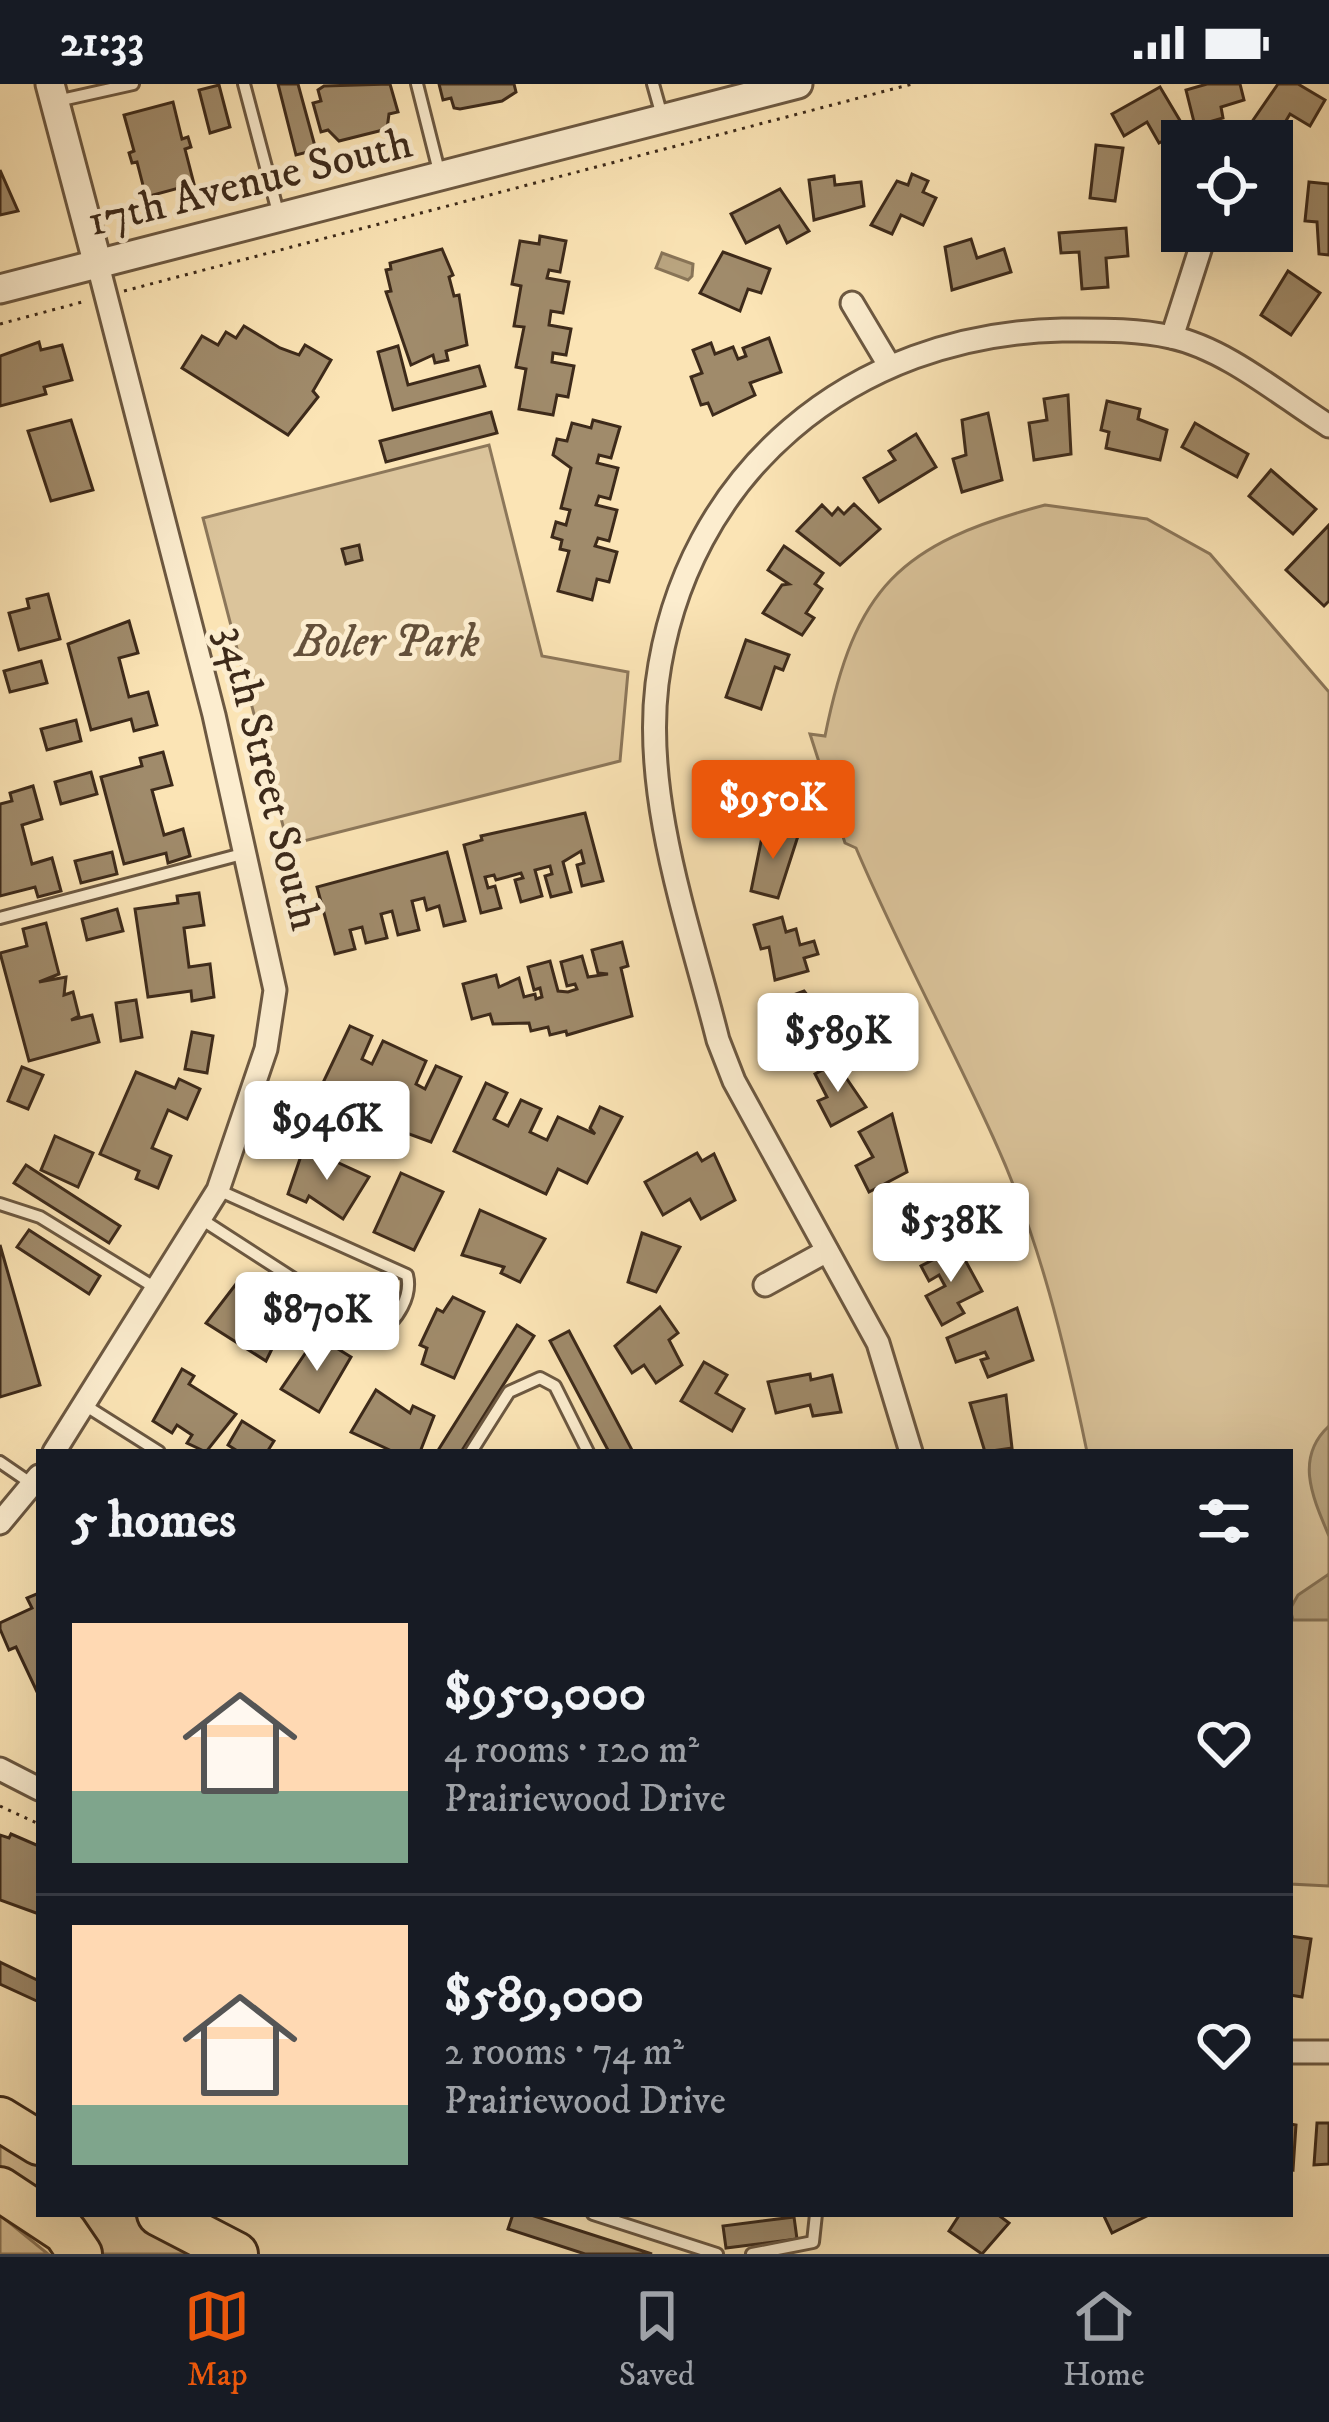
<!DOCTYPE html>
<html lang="en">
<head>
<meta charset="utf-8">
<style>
  :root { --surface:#171b24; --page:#20242c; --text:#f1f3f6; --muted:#9ea1a6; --line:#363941; --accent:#ea580c }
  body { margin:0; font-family:"IM FELL DW Pica",serif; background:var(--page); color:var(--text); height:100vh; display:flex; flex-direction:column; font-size:45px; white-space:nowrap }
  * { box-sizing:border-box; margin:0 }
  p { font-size:39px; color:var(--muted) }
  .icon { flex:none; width:66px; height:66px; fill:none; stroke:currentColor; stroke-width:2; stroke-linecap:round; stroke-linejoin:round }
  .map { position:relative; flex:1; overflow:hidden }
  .side { position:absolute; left:36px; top:1365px; width:1257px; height:768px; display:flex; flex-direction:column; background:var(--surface); border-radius:0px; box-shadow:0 12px 48px #0002 }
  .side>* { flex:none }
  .fabs { position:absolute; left:1161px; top:36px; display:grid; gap:24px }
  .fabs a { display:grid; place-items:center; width:132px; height:132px; border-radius:0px; background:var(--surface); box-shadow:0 12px 48px #0002; font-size:60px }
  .price { position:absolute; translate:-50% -102px; padding:0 27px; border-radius:12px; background:#fff; color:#222; font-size:39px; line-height:78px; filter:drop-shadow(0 3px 6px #0008) }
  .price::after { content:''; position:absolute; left:50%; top:72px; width:36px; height:27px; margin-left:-18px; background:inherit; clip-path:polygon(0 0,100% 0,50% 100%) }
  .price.current { background:var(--accent); color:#fff }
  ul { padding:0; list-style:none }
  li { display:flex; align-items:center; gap:36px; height:300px; padding:0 36px }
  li+li { border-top:3px solid var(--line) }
  li span { display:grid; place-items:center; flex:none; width:336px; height:240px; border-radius:0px; color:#555 }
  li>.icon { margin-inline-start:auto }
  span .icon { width:144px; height:144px; fill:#fffc; stroke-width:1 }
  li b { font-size:51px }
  h2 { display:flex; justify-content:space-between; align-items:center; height:144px; padding:0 36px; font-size:51px }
  .status { display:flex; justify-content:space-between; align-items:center; height:84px; padding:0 60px; background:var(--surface); direction:ltr }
  .status svg { height:33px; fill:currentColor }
  .menu { display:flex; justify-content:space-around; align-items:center; height:168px; border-top:3px solid var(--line); background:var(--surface); font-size:33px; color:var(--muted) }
  .menu a { display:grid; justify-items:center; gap:6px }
  .menu .current { color:var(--accent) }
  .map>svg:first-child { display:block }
</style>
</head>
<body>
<div class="status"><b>21:33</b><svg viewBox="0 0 49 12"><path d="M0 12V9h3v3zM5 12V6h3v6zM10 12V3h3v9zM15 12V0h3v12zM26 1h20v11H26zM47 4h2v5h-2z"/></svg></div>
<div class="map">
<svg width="1329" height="2170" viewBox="0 0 1329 2170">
  <rect width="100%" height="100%" fill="#fbe4b5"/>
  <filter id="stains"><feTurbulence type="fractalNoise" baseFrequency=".00167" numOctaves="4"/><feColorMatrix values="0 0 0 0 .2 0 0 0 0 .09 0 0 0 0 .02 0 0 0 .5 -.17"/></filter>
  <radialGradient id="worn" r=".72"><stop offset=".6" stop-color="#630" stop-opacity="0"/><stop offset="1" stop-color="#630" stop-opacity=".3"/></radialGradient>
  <g fill="#dbc49b" stroke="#8c775a" stroke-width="3">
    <path d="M489 361 542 572 628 588 620 677 288 761 203 434Z"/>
    <path d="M1045 421 1147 435 1210 470 1329 608V1802L1290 1800V1368H1087C1065 1261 1039 1153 993 1053 949 956 898 863 856 764L845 759 810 650 825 652C855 503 899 460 1045 421Z"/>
    <path d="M0 2052 39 2075V2114L0 2089Z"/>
    <path d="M58 2130H132L203 2170H97Z"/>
    <path d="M0 2131 48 2170H0Z"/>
  </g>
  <g fill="#baa580" stroke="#887457" stroke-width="3">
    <path d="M662 169 693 180 692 192 688 196 656 184Z"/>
    <path d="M1329 1342V1452C1313 1414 1294 1374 1329 1342Z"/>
    <path d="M1329 1490V1536H1293L1290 1525 1298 1511Z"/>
  </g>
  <g fill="#a08b6b" stroke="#3d2a1a" stroke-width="3">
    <path d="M278 0H298L316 66 296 71Z"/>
    <path d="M390 0 398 28 389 30 387 45 339 57 328 46 321 48 313 19 321 17 318 6 324 2Z"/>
    <path d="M439 0H514L516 8 502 17 460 25 454 24 451 14 443 16Z"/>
    <path d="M1207 0H1240L1244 16 1221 23 1223 34 1195 42 1186 6Z"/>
    <path d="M1278 0H1298L1325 16 1310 42 1290 30 1274 57 1249 42Z"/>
    <path d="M219 1 230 43 210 49 199 6Z"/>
    <path d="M1160 3 1185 45 1159 59 1147 38 1124 52 1112 30Z"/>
    <path d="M173 18 182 55 188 53 191 63 185 65 194 100 146 113 137 78 132 79 129 69 134 67 124 31Z"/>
    <path d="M1096 61 1123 64 1115 117 1090 114Z"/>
    <path d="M0 86 18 127 0 131Z"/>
    <path d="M912 90 928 97 923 108 936 114 923 141 901 131 892 150 871 141 897 97 908 101Z"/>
    <path d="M834 92 835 101 861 98 864 122 814 136 809 96Z"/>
    <path d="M1309 98 1329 100V171L1319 170 1317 138 1305 137Z"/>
    <path d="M780 105 809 147 787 159 779 142 746 159 731 130Z"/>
    <path d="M1126 144 1128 172 1106 174 1108 203 1082 205 1079 168 1061 169 1059 149Z"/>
    <path d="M540 152 566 157 560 188 549 186 547 194 569 198 563 229 551 227 549 241 571 245 566 271 553 269 552 278 574 282 568 313 557 311 553 331 519 325 526 285 516 283 524 243 514 242 521 202 512 200 520 157 539 160Z"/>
    <path d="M971 155 977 174 1004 165 1011 188 952 206 945 163Z"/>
    <path d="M442 165 453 191 449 193 454 212 459 211 467 261 446 267 448 276 435 279 433 271 411 281 386 208 391 207 386 186 391 185 390 179Z"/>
    <path d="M723 168 770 185 761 209 748 205 740 227 700 209Z"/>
    <path d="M1288 187 1320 209 1291 251 1261 231Z"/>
    <path d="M244 242 280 264 299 271 305 261 331 276 313 307 318 313 288 351 182 284 202 252 218 261 226 248 236 254Z"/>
    <path d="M769 254 781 288 750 299 755 311 713 331 708 319 701 321 691 293 702 289 693 266 711 259 715 270 733 263 738 275 746 272 743 264Z"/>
    <path d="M39 258 41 266 62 261 72 296 44 303 46 310 0 322V272Z"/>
    <path d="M398 262 408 301 479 282 485 302 393 326 378 268Z"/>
    <path d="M1068 311 1071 370 1034 376 1029 339 1047 336 1044 315Z"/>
    <path d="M1107 317 1140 325 1138 335 1167 346 1160 376 1106 364 1109 348 1101 346Z"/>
    <path d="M491 328 497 349 386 378 380 357Z"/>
    <path d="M988 329 1002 396 962 408 953 375 966 371 962 336Z"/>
    <path d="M71 336 93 406 51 417 28 347Z"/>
    <path d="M593 336 620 343 611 374 599 371 597 379 618 384 610 415 599 412 596 421 617 426 609 457 598 454 595 462 617 468 609 498 597 495 592 516 558 507 569 467 560 465 562 456 552 453 556 438 566 441 570 426 561 424 571 384 553 371 557 355 567 357 572 339 591 344Z"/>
    <path d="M1195 339 1248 370 1237 393 1182 363Z"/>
    <path d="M916 350 936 383 879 418 864 394 895 376 889 367Z"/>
    <path d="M1271 386 1316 425 1293 450 1249 412Z"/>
    <path d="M854 420 880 445 840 481 797 447 822 421 832 431 838 424 844 430Z"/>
    <path d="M1329 441V517L1324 522 1286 486Z"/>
    <path d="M359 461 362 476 346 480 342 465Z"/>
    <path d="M784 462 823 489 815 500 822 505 806 529 814 534 802 551 763 529 782 501 789 500 768 486Z"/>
    <path d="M48 510 60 555 19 566 9 529 29 524 27 515Z"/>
    <path d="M129 537 138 569 119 574 129 613 148 608 157 641 134 647 131 635 91 646 68 560Z"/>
    <path d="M746 556 789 571 783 586 775 583 761 625 726 613Z"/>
    <path d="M41 577 47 599 10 608 4 587Z"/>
    <path d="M76 636 81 657 47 666 41 645Z"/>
    <path d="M163 668 172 701 152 706 164 751 183 745 190 772 168 779 166 769 124 780 101 693 142 682 140 674Z"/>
    <path d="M91 688 97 710 61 720 55 698Z"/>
    <path d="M33 702 42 735 22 741 32 780 52 774 61 807 38 813 35 803 0 812V720L12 717 10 709Z"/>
    <path d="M585 729 603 797 582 802 577 781 584 779 581 767 563 778 571 808 551 813 545 792 552 790 550 782 535 786 542 812 521 818 515 796 523 794 521 789 496 796 494 791 485 793 488 804 495 802 501 824 481 829 464 761 482 756 481 752Z"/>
    <path d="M764 743 798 752 778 814 751 807Z"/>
    <path d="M112 768 117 790 81 799 75 777Z"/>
    <path d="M447 768 465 837 444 842 439 822 427 826 424 814 412 817 419 846 398 851 392 827 381 830 387 854 366 859 362 843 350 846 355 865 335 870 317 803Z"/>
    <path d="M199 809 204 841 184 844 189 883 210 880 214 913 192 917 191 907 148 913 135 825 178 819 177 812Z"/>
    <path d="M117 825 123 847 87 856 82 835Z"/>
    <path d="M782 833 786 848 796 845 800 861 814 857 818 870 804 874 808 887 775 896 769 863 761 865 754 841Z"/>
    <path d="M46 839 59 890 39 898 66 893 64 911 73 908 79 932 71 936 92 931 99 958 29 977 0 869 27 862 23 845Z"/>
    <path d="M622 858 628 882 621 884 632 932 567 951 566 947 550 951 548 943 531 947 529 939 493 940 490 930 472 935 463 900 496 891 499 903 519 894 524 913 535 910 536 915 542 913 540 904 534 906 528 883 550 877 558 907 568 908 577 905 575 900 567 902 561 878 582 872 588 893 608 890 598 889 592 866Z"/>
    <path d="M804 907 816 922 833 916 840 937 824 943 828 956 815 960 818 967 799 974 792 932 784 935 777 917Z"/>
    <path d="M136 916 142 953 121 957 116 919Z"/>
    <path d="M350 942 372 952 362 975 372 980 383 957 426 977 416 1000 425 1005 436 982 461 993 431 1058 398 1046 401 1040 353 1018 350 1024 319 1007Z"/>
    <path d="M192 948 213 952 207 989 185 985Z"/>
    <path d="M836 979 866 1023 831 1042 818 1017 827 1013 815 990Z"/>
    <path d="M22 983 43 991 28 1025 8 1017Z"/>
    <path d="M136 988 175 1004 179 995 200 1005 187 1035 168 1026 152 1064 171 1072 158 1104 136 1095 139 1087 100 1070Z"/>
    <path d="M486 999 507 1009 494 1035 508 1042 521 1016 541 1025 530 1048 547 1056 558 1033 595 1050 590 1044 600 1023 622 1033 587 1099 558 1085 546 1110 454 1067Z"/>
    <path d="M892 1030 907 1088 869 1108 856 1082 873 1073 859 1048Z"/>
    <path d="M55 1052 93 1069 78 1103 41 1086Z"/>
    <path d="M304 1063 369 1093 343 1135 309 1112 306 1118 288 1110Z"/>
    <path d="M697 1069 702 1077 714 1070 735 1116 701 1135 690 1115 663 1131 645 1098Z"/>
    <path d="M26 1081 120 1142 109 1159 14 1099Z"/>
    <path d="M401 1089 443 1108 414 1166 374 1148Z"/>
    <path d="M922 1103 948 1151 921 1166 907 1140 892 1148 878 1121Z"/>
    <path d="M480 1126 545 1155 520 1198 501 1189 504 1183 462 1171Z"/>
    <path d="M29 1146 100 1192 89 1210 17 1163Z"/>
    <path d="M642 1149 680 1163 656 1208 628 1198Z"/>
    <path d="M0 1161 40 1301 0 1313Z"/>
    <path d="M958 1163 982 1207 958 1219 964 1229 942 1241 926 1212 945 1202 939 1191 929 1197 921 1182Z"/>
    <path d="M236 1200 267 1228 271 1222 288 1232 266 1277 206 1239Z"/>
    <path d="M453 1213 484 1228 454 1294 422 1280 427 1264 420 1261 437 1225 443 1228Z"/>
    <path d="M660 1223 678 1249 669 1256 682 1281 656 1299 644 1281 632 1289 615 1262Z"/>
    <path d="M1017 1224 1033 1276 988 1293 981 1276 988 1274 985 1268 956 1278 947 1254Z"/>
    <path d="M517 1241 534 1252 461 1368H437Z"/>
    <path d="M569 1247 633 1368H609L550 1257Z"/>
    <path d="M317 1252 351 1273 319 1328 281 1305Z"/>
    <path d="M704 1278 727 1291 716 1309 744 1325 732 1347 681 1317Z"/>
    <path d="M182 1285 194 1292 189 1300 236 1330 206 1368 187 1359 192 1351 177 1341 172 1349 153 1337Z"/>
    <path d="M810 1290 811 1296 832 1291 841 1328 813 1332 810 1321 776 1329 768 1298Z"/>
    <path d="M376 1306 410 1329 413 1322 434 1332 420 1368H394L351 1348Z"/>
    <path d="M1006 1311 1012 1364 985 1368 970 1319Z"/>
    <path d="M242 1337 274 1357 267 1368H239L228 1361Z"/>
    <path d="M39 1509V1612L16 1563 9 1566 0 1545V1539L32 1524 27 1514Z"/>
    <path d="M11 1750 39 1762V1830L0 1816V1751L9 1754Z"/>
    <path d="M1290 1852 1311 1855 1302 1913 1290 1911Z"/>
    <path d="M0 1878 39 1897V1918L0 1900Z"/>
    <path d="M1317 2039H1329V2080L1314 2081Z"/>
    <path d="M1290 2040 1296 2041 1293 2086 1290 2085Z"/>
    <path d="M513 2130H528L652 2170H585L508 2145Z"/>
    <path d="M960 2130H997L1009 2139 982 2170 949 2147Z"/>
    <path d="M1103 2130H1151L1112 2149Z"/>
    <path d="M794 2133 797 2155 726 2164 723 2142Z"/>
  </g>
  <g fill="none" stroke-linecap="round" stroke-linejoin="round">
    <defs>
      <g id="service">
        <path d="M244 0 279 132"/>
        <path d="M417 0 440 91"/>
        <path d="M653 0 662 32"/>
        <path d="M57 17 133 0"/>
        <path d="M0 834 246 769"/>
        <path d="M0 1120 40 1133 154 1203"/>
        <path d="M201 1135 359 1237 379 1246C398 1238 412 1211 407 1191L218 1106"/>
        <path d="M83 1320 159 1368"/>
        <path d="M471 1368 509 1308 540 1294 555 1302 588 1368"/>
        <path d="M0 1378 32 1400"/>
        <path d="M593 2130 717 2170"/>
        <path d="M752 2170 813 2158 816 2130"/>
      </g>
      <g id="minor">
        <path d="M852 219 889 281"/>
        <path d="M1172 253 1206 147"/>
        <path d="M765 1201 827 1167"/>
        <path d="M54 1368 218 1106 266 965 275 906 214 631 98 181"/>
        <path d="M911 1368 878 1259 734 997 718 956C690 844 643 717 657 600 684 388 853 250 1062 246 1098 246 1136 245 1171 253 1227 265 1281 312 1329 342"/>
        <path d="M0 1439 39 1392"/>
        <path d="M0 1685 39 1705"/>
        <path d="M1290 1968H1329"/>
      </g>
      <g id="tertiary">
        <path d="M50 0 98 181"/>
        <path d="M0 205 798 0"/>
      </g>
      <g id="motorway">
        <path d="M0 2035 39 2059"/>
        <path d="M0 2105 65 2148 80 2170"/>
        <path d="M159 2130 236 2170"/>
      </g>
    </defs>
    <use href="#service" stroke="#6c5841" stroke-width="16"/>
    <use href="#minor" stroke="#6c5841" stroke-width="27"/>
    <use href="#tertiary" stroke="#6c5841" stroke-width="33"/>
    <use href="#motorway" stroke="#3d2a1a" stroke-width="48"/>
    <g stroke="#3d2a1a" stroke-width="3" stroke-dasharray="3 6" stroke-linecap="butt">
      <path d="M124 207 912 0"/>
      <path d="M0 240 86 217"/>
      <path d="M0 1722 39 1740"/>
    </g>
    <use href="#service" stroke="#fcedcf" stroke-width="10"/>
    <use href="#minor" stroke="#fcedcf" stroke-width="21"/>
    <use href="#tertiary" stroke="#fcedcf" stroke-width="27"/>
    <use href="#motorway" stroke="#fbe4b5" stroke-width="42"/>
  </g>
  <g text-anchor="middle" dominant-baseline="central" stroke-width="10" stroke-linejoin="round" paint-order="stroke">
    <g font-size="45" fill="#3d2a1a" stroke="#fcedcf">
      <text transform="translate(250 99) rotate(-14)">17th Avenue South</text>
      <text transform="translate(268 694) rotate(76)">34th Street South</text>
    </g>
    <g font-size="45" font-style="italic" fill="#64503a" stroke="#fcedcf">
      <text x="387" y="559">Boler Park</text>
    </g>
  </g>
  <rect width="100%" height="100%" filter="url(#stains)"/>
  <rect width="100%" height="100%" fill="url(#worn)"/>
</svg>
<div class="fabs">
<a><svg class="icon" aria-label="locate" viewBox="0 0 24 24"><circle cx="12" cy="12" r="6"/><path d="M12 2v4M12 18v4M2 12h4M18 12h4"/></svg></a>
</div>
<b class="price current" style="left:773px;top:778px">$950K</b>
<b class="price" style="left:838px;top:1011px">$589K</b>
<b class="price" style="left:327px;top:1099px">$946K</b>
<b class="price" style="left:951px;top:1201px">$538K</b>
<b class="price" style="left:317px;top:1290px">$870K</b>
<section class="side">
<h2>5 homes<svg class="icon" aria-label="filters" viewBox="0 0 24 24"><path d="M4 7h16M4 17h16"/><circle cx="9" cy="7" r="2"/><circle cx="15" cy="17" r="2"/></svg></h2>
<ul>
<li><span style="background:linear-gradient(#ffd9b3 70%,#7fa58c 0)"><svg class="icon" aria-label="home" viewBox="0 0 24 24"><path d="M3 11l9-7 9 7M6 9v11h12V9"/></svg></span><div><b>$950,000</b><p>4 rooms · 120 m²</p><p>Prairiewood Drive</p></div><svg class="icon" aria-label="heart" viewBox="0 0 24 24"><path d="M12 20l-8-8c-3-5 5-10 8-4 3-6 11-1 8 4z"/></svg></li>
<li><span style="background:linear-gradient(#ffd9b3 75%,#7fa58c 0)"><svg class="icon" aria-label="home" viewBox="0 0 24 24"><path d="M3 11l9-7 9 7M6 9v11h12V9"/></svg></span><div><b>$589,000</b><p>2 rooms · 74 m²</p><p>Prairiewood Drive</p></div><svg class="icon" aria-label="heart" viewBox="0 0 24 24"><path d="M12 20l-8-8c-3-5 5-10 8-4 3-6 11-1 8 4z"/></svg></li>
</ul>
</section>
</div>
<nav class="menu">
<a class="current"><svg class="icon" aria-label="map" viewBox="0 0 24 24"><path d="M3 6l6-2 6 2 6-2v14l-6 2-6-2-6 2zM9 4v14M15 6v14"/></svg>Map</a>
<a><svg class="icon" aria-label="saved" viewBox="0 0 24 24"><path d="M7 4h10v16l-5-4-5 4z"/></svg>Saved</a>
<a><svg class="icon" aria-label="home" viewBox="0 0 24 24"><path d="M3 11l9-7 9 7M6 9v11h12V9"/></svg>Home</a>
</nav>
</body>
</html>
